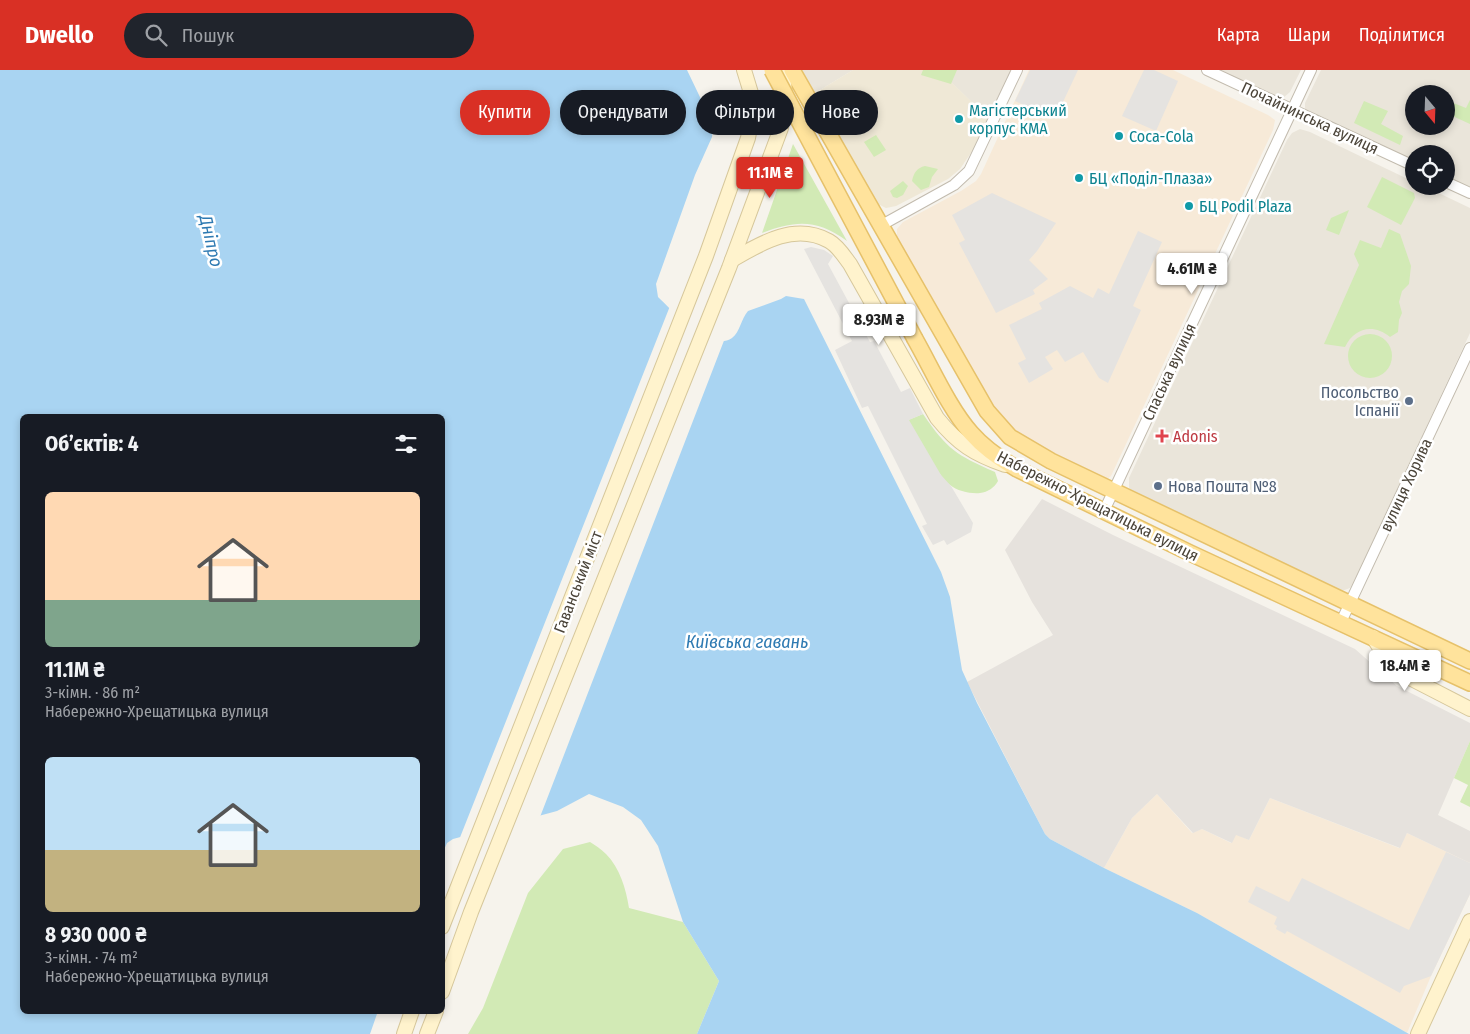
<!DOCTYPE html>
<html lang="uk">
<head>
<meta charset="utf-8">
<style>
  :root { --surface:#171b24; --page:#20242c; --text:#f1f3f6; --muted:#9ea1a6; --accent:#d93025 }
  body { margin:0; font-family:"Fira Sans Condensed",sans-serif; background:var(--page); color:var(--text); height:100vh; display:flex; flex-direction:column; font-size:19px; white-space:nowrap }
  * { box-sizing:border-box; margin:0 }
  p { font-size:16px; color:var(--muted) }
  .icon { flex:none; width:28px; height:28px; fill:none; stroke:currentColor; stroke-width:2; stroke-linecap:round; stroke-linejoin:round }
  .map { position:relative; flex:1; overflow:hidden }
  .side { position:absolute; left:20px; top:344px; width:425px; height:600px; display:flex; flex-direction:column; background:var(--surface); border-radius:8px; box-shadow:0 2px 8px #0003 }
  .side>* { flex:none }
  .hud { position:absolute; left:460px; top:20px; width:475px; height:45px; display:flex; gap:10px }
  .needle { width:32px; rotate:161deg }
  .controls { position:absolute; left:1405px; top:15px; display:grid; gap:10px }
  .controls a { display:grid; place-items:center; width:50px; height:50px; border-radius:50%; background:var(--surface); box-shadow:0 2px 8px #0003; font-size:25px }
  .price { position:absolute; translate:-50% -42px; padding:0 11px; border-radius:5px; background:#fff; color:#222; font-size:16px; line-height:32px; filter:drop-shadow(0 1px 2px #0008) }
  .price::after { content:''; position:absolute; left:50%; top:30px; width:15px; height:11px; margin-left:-8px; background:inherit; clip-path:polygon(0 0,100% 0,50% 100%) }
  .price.active { background:var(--accent); color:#fff }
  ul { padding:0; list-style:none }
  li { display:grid; align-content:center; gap:10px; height:265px; padding:0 25px }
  li span { display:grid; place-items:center; height:155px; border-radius:8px; color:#555 }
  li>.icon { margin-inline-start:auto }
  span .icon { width:90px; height:90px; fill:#fffc; stroke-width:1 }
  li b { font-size:21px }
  h2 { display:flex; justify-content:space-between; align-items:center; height:60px; padding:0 25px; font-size:21px }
  .pill { padding:0 18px; border-radius:22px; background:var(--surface); box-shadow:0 2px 8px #0003; font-size:18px; line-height:45px }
  .pill.active { background:var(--accent); color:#fff }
  header { display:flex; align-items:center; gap:30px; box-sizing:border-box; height:70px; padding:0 25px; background:var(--accent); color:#fff }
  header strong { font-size:24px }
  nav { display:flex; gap:28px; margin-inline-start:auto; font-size:18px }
  .search { width:350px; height:45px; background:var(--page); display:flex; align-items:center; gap:12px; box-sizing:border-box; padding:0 18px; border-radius:28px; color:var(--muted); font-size:19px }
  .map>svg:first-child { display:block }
</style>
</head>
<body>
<header>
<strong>Dwello</strong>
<div class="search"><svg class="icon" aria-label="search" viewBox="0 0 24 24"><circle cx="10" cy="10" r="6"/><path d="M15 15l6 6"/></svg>Пошук</div>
<nav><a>Карта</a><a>Шари</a><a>Поділитися</a></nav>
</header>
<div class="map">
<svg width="1470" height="964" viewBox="0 0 1470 964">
  <rect width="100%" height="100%" fill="#f6f3ec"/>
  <g fill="#eae5da" fill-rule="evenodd">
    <path d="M802 0H853L815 23Z"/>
    <path d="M939 0H1011L988 48Z"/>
    <path d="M1214 0H1301L1290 22 1283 28 1279 29Z"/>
    <path d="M1321 0H1470V121L1446 110V84H1414V95L1305 40V33ZM1414 24H1446V56H1414Z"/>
    <path d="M1300 59 1310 62 1414 112V116H1424L1470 138V263L1354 512 1350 518 1339 522 1130 421 1129 417V408L1287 70 1292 63Z"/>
  </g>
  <g fill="#f7ead8">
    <path d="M1029 0H1173L1268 45 1275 50 1273 60 1111 406 1107 409 1066 393 1014 361 994 339 897 169V159L903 152 961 121 976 111 981 104Z"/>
    <path d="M1157 724 1192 763 1202 759 1231 773 1235 764 1249 770 1270 728 1399 778 1407 763 1470 793V824L1431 906 1407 963 1197 843 1104 798 1132 748Z"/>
  </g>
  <path fill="#e6e2dd" d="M1042 429 1113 465 1355 579 1397 616 1470 653V671L1438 745 1470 761V793L1407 763 1400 778 1270 728 1249 770 1236 765 1232 773 1202 759 1193 763 1157 724 1132 748 1104 798 1050 769 1045 764 967 612 1053 565 1032 532 1005 480Z"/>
  <path fill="#efe8d6" d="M853 0H939L988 48 975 77 960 99 948 109 896 136 886 138 878 134 815 23Z"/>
  <g fill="#d2eab5">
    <path d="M923 0H957L951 14 921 5Z"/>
    <path d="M1446 30 1466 38 1470 30V54L1446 43Z"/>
    <path d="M1364 31 1388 41 1381 54 1403 66 1400 75 1354 53Z"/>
    <path d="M860 36 870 52 857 60 847 44Z"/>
    <path d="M876 65 886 80 874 87 864 72Z"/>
    <path d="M793 74 847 171C817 149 796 150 762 163Z"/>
    <path d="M925 96 938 99 932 107 929 117 921 120 912 111C914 102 917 98 925 96Z"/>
    <path d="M1382 107 1414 123 1415 128 1401 155 1367 137Z"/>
    <path d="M903 111 908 116 903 125 897 128 893 127 890 121Z"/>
    <path d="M1349 140 1339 165 1326 160 1331 148Z"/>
    <path d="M1389 159 1400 164 1411 196 1409 214 1402 221 1399 232 1402 243 1399 250 1398 262 1390 267C1373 253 1354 258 1345 277L1324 274 1359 195 1354 184 1360 170 1381 178Z"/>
    <circle cx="1370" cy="286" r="22"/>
    <path d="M923 344C947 379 956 385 995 402L998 411C994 418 988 422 980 423 971 424 957 421 950 415 936 404 918 367 908 350Z"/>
    <path d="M1470 671V737L1460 732 1468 715 1454 708Z"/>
    <path d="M590 772C595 775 601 779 606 784 620 798 626 819 629 838L683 852 719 911 697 964H468L483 938 528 823 563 779Z"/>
  </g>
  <g fill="#e5e3e0">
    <path d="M1030 0H1078L1055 49 1015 31Z"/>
    <path d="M1144 0H1154L1178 11 1156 61 1122 46Z"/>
    <path d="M992 123 1056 153 1037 181 1029 190 1048 209 1033 220 1035 224 996 243 959 173 965 170 952 145Z"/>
    <path d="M1138 161 1162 172 1133 236 1141 240 1108 313 1099 308 1083 282 1065 292 1057 280 1045 287 1053 299 1029 313 1018 293 1026 289 1009 255 1042 239 1039 233 1070 216 1093 228 1098 218 1109 224Z"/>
    <path d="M811 177 824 180 833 186 828 194 870 272 874 271 901 322 910 318 923 344 909 350 941 405 951 416 973 453 971 462 947 475 944 470 933 475 922 456 927 454 868 336 862 338 835 280 852 271 804 179Z"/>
    <path d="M1446 782 1470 793V824L1431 906 1404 916 1400 923 1287 861 1285 864 1276 859 1277 856 1274 854 1277 847 1248 832 1256 816 1289 832 1302 808 1409 860Z"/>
  </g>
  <path fill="#a9d4f2" d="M0 0H687L710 48 713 58 712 67 695 105 656 214 658 227C673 241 710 283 732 268 740 262 741 249 748 241L781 229 786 226 804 229 941 502 950 527 962 600 977 633 1045 764 1050 769 1104 798 1197 843 1409 964H697L719 911 683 852 658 776 641 750 623 737 589 724 557 741 453 769 447 773 443 782 442 346H22V941H378L370 964H0Z"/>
  <path fill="#f6f3ec" d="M670 236 697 259 710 267 716 269 725 268 540 747 459 770Z"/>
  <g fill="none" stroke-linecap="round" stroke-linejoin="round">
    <defs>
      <g id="minor">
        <path d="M1207 0 1414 96"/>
        <path d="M1446 112 1470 123"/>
        <path d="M880 156 954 115 969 101 1017 0"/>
        <path d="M1104 441 1311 0"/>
        <path d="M1341 552 1470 278"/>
      </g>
      <g id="secondary">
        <path d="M732 190C761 173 795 152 829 171 838 176 844 186 850 194L937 348C958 374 974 384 1005 395"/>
        <path d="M1373 567 1386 588 1404 605 1470 639"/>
        <path d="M442 857 706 186 748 68 753 41 751 23 744 0"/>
        <path d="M442 922 471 842 729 198 781 58C785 38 786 20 783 0"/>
        <path d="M404 964 412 941"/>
        <path d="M427 964 436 941"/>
        <path d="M1418 964 1470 851"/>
      </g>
      <g id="primary">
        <path d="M792 0 987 341 1010 367 1051 391 1470 591"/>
        <path d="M915 269C932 299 949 338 971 363 984 378 1000 389 1017 399L1190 483 1470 613"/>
      </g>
    </defs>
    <use href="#minor" stroke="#c2bbae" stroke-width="12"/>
    <use href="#secondary" stroke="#d6c79b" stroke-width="16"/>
    <use href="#primary" stroke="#e6c16a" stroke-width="18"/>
    <use href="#minor" stroke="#fff" stroke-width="10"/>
    <use href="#secondary" stroke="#fff3cd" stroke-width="14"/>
    <use href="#primary" stroke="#ffe39c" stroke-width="15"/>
    <defs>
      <path id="primary-bridge" d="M772 0 915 269"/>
    </defs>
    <use href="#primary-bridge" stroke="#e6c16a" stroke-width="18" stroke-linecap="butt"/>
    <use href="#primary-bridge" stroke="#ffe39c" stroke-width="15"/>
  </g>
  <g fill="#0f9aa8" stroke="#fff" stroke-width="2">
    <circle cx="959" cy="49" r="5"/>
    <circle cx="1119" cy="66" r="5"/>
    <circle cx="1079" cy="108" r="5"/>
    <circle cx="1189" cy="136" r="5"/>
  </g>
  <g fill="#5c6f8a" stroke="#fff" stroke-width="2">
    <circle cx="1409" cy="331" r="5"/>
    <circle cx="1158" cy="416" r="5"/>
  </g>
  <path fill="#e0444e" stroke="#fff" stroke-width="2" d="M1159.5 358.5h5v5h5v5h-5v5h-5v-5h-5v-5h5z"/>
  <g text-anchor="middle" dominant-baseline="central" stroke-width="5" stroke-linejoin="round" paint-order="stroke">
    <g font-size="16" fill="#0d838f" stroke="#fff" text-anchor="start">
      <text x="969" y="40">Магістерський<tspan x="969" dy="18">корпус КМА</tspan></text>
      <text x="1129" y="66">Coca-Cola</text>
      <text x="1089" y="108">БЦ «Поділ-Плаза»</text>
      <text x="1199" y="136">БЦ Podil Plaza</text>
    </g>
    <g font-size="16" fill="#4b4439" stroke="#fff">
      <text transform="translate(1310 48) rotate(25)">Почайнинська вулиця</text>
      <text transform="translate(1169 302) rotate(-65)">Спаська вулиця</text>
      <text transform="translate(1406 415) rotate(-65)">вулиця Хорива</text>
      <text transform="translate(1098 436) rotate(27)">Набережно-Хрещатицька вулиця</text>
      <text transform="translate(578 512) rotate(-69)">Гаванський міст</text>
    </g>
    <g font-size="16" fill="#4e5e75" stroke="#fff" text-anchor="end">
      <text x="1399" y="322">Посольство<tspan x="1399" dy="18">Іспанії</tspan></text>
      <text x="1168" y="416" text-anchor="start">Нова Пошта №8</text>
    </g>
    <g font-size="16" fill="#be3a42" stroke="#fff" text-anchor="start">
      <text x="1173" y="366">Adonis</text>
    </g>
    <g font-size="18" font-style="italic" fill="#2e7ab2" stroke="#fff">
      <text transform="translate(211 171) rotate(77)">Дніпро</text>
      <text x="747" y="572">Київська гавань</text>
    </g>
  </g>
</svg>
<div class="controls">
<a><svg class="needle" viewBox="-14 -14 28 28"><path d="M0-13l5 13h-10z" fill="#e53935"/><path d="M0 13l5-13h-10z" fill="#9ea1a6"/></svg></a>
<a><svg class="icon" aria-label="locate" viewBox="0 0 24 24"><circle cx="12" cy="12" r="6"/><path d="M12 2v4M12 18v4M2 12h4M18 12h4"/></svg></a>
</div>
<b class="price active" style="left:770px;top:129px">11.1M ₴</b>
<b class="price" style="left:1192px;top:225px">4.61M ₴</b>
<b class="price" style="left:879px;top:276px">8.93M ₴</b>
<b class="price" style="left:1405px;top:622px">18.4M ₴</b>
<div class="hud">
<a class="pill active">Купити</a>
<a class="pill">Орендувати</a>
<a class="pill">Фільтри</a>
<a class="pill">Нове</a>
</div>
<section class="side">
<h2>Об’єктів: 4<svg class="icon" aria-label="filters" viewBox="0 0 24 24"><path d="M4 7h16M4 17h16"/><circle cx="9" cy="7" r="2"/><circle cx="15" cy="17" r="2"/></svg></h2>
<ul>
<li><span style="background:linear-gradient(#ffd9b3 70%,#7fa58c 0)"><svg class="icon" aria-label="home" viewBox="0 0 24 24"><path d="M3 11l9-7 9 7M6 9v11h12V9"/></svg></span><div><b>11.1M ₴</b><p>3-кімн. · 86 m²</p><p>Набережно-Хрещатицька вулиця</p></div></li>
<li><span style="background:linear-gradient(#bfe0f5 60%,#c2b280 0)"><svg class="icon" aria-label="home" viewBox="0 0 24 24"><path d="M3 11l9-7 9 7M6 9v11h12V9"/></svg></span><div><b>8 930 000 ₴</b><p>3-кімн. · 74 m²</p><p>Набережно-Хрещатицька вулиця</p></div></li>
</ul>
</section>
</div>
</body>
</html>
